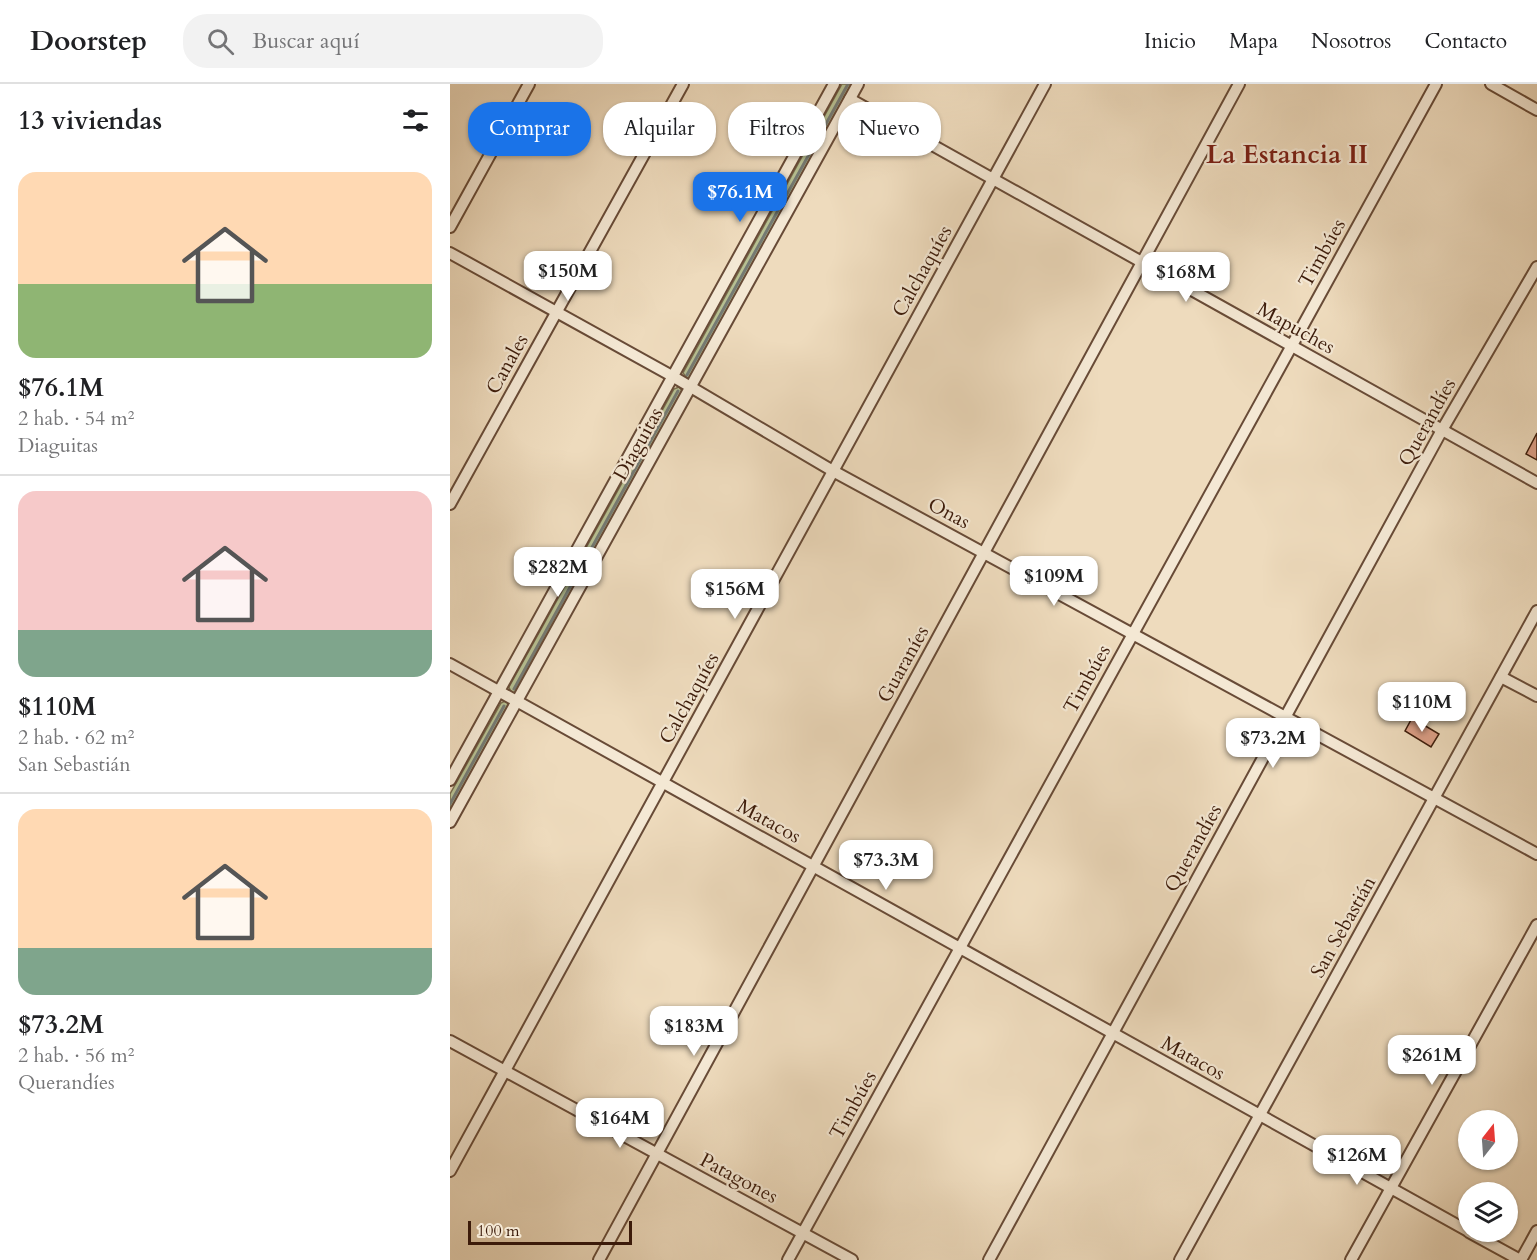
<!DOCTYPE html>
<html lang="es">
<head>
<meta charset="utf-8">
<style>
  :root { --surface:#fff; --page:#f2f2f2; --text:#202124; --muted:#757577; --line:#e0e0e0; --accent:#1a73e8 }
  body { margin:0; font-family:Cardo,serif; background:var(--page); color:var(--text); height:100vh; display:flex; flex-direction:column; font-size:22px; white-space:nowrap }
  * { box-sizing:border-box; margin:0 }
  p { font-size:20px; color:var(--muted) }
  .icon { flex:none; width:33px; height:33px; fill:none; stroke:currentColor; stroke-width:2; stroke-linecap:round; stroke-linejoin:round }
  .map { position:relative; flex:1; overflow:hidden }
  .drawer { display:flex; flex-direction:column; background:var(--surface); width:450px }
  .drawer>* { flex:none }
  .guide { position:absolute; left:18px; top:18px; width:570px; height:54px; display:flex; gap:12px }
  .needle { width:39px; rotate:17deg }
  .controls { position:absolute; left:1008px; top:1026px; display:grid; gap:12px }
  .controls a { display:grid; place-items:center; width:60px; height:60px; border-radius:50%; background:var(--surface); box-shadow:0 2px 4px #0004; font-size:30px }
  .scale { position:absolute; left:18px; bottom:15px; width:164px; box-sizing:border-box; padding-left:6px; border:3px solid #3c1b0a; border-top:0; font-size:16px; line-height:21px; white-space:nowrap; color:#3c1b0a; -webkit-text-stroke:4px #f4e8d4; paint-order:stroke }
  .price { position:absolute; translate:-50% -51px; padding:0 14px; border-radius:12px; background:#fff; color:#222; font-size:20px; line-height:39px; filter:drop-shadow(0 2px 3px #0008) }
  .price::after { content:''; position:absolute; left:50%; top:36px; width:18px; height:14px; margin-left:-9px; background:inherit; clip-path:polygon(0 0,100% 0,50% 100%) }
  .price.current { background:var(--accent); color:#fff }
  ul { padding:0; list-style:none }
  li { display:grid; align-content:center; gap:12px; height:318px; padding:0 18px }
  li+li { border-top:2px solid var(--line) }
  li span { display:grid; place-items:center; height:186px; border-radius:18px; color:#555 }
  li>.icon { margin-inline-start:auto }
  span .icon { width:108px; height:108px; fill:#fffc; stroke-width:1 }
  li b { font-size:26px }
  h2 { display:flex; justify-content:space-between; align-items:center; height:72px; padding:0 18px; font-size:26px }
  .chip { padding:0 21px; border-radius:24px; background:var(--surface); box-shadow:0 2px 4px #0004; font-size:21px; line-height:54px }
  .chip.current { background:var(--accent); color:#fff }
  header { display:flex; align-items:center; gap:36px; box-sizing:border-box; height:84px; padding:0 30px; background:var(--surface); border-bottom:2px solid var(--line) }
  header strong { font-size:28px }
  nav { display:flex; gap:33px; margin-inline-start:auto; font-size:21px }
  .search { width:420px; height:54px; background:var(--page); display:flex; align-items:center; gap:15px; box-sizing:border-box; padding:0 21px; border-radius:24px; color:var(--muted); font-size:22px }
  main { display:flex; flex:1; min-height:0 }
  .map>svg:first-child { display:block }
</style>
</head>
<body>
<header>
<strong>Doorstep</strong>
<div class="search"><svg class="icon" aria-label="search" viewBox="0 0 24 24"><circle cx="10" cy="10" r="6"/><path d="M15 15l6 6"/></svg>Buscar aquí</div>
<nav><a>Inicio</a><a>Mapa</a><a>Nosotros</a><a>Contacto</a></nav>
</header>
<main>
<section class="drawer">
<h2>13 viviendas<svg class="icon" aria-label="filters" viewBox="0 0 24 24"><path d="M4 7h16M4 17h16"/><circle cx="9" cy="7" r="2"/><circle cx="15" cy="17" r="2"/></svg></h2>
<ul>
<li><span style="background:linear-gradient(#ffd9b3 60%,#8fb573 0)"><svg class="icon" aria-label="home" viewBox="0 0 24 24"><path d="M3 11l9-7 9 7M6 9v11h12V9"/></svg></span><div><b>$76.1M</b><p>2 hab. · 54 m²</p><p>Diaguitas</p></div></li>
<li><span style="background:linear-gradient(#f6c9c9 75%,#7fa58c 0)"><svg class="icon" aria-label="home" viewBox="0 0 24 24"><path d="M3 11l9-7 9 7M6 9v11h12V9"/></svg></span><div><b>$110M</b><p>2 hab. · 62 m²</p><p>San Sebastián</p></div></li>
<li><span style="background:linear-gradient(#ffd9b3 75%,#7fa58c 0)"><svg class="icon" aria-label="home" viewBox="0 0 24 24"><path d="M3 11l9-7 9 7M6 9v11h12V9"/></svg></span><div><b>$73.2M</b><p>2 hab. · 56 m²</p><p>Querandíes</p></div></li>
</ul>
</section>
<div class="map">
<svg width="1087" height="1176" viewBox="0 0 1087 1176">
  <rect width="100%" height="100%" fill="#eedbbd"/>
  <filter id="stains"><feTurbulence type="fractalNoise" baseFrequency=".00333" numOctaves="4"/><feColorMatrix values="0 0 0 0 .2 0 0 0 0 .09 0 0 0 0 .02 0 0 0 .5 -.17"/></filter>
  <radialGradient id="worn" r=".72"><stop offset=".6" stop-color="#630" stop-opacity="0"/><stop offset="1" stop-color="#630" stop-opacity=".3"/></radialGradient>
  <g fill="#b7c092" stroke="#7a6e4e" stroke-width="1.5">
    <path d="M392 0H404L241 295H238L233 289Z"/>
    <path d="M229 303 233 308 67 609H61L59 603 224 305Z"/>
    <path d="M55 617 60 621 0 733V710L51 619Z"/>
  </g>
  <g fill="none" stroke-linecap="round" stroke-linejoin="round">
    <g stroke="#757a73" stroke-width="3">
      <path d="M237 291 398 0"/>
      <path d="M64 605 228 307"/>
      <path d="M0 720 54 622"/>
    </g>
  </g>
  <g fill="#dea088" stroke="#3c1b0a" stroke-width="1.5">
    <path d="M1087 349V376L1076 370Z"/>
    <path d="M962 634 989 650 981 663 955 647Z"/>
  </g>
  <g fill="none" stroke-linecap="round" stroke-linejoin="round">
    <defs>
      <g id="street">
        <path d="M1041 0 1087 26"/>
        <path d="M400 15 1087 399"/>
        <path d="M0 143 79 0"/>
        <path d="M0 169 222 292 383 387 1087 770"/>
        <path d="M0 420 233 0"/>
        <path d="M0 580 1018 1147"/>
        <path d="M1051 593 1087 612"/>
        <path d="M0 696 384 0"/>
        <path d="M0 738 408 0"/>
        <path d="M0 957 402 1176"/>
        <path d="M0 1087 595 0"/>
        <path d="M1019 1148 1070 1176"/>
        <path d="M149 1176 789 0"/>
        <path d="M338 1176 986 0"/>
        <path d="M539 1176 992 346 1087 183"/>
        <path d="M730 1176 1087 527"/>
        <path d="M901 1176 1087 841"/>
        <path d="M1071 1176 1087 1147"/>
      </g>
    </defs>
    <use href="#street" stroke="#684b37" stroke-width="14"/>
    <use href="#street" stroke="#f4e8d4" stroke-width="10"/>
  </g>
  <g text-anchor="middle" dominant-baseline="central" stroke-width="4.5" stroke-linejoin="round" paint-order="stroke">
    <g font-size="20" fill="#3c1b0a" stroke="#f4e8d4">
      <text transform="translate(872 169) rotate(-61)">Timbúes</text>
      <text transform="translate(472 187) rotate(-61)">Calchaquíes</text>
      <text transform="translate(846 244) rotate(29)">Mapuches</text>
      <text transform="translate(57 280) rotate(-61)">Canales</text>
      <text transform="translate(977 338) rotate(-61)">Querandíes</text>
      <text transform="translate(188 360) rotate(-61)">Diaguitas</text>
      <text transform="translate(499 429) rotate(28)">Onas</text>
      <text transform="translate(453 580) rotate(-61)">Guaraníes</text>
      <text transform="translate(637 595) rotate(-61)">Timbúes</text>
      <text transform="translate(239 614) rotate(-61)">Calchaquíes</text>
      <text transform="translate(319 737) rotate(29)">Matacos</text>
      <text transform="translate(743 764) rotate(-61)">Querandíes</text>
      <text transform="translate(893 843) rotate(-61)">San Sebastián</text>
      <text transform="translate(743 974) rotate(29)">Matacos</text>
      <text transform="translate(403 1021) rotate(-61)">Timbúes</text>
      <text transform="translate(289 1094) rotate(28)">Patagones</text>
    </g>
    <g font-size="26" font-weight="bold" fill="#7a1f14" stroke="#f4e8d4">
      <text x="837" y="70">La Estancia II</text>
    </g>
  </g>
  <rect width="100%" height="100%" filter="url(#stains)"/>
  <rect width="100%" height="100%" fill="url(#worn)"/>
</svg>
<div class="controls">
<a><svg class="needle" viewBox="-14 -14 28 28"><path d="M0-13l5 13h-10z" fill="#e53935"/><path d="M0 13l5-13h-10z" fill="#757577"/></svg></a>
<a><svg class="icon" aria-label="layers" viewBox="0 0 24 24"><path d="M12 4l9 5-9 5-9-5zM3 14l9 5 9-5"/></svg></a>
</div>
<div class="scale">100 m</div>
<b class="price current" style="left:290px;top:139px">$76.1M</b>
<b class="price" style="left:118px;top:218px">$150M</b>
<b class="price" style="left:736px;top:219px">$168M</b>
<b class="price" style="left:108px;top:514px">$282M</b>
<b class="price" style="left:604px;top:523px">$109M</b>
<b class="price" style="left:285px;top:536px">$156M</b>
<b class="price" style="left:972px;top:649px">$110M</b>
<b class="price" style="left:823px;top:685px">$73.2M</b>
<b class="price" style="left:436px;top:807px">$73.3M</b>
<b class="price" style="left:244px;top:973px">$183M</b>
<b class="price" style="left:982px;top:1002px">$261M</b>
<b class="price" style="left:170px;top:1065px">$164M</b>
<b class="price" style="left:907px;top:1102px">$126M</b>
<div class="guide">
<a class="chip current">Comprar</a>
<a class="chip">Alquilar</a>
<a class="chip">Filtros</a>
<a class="chip">Nuevo</a>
</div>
</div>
</main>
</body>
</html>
